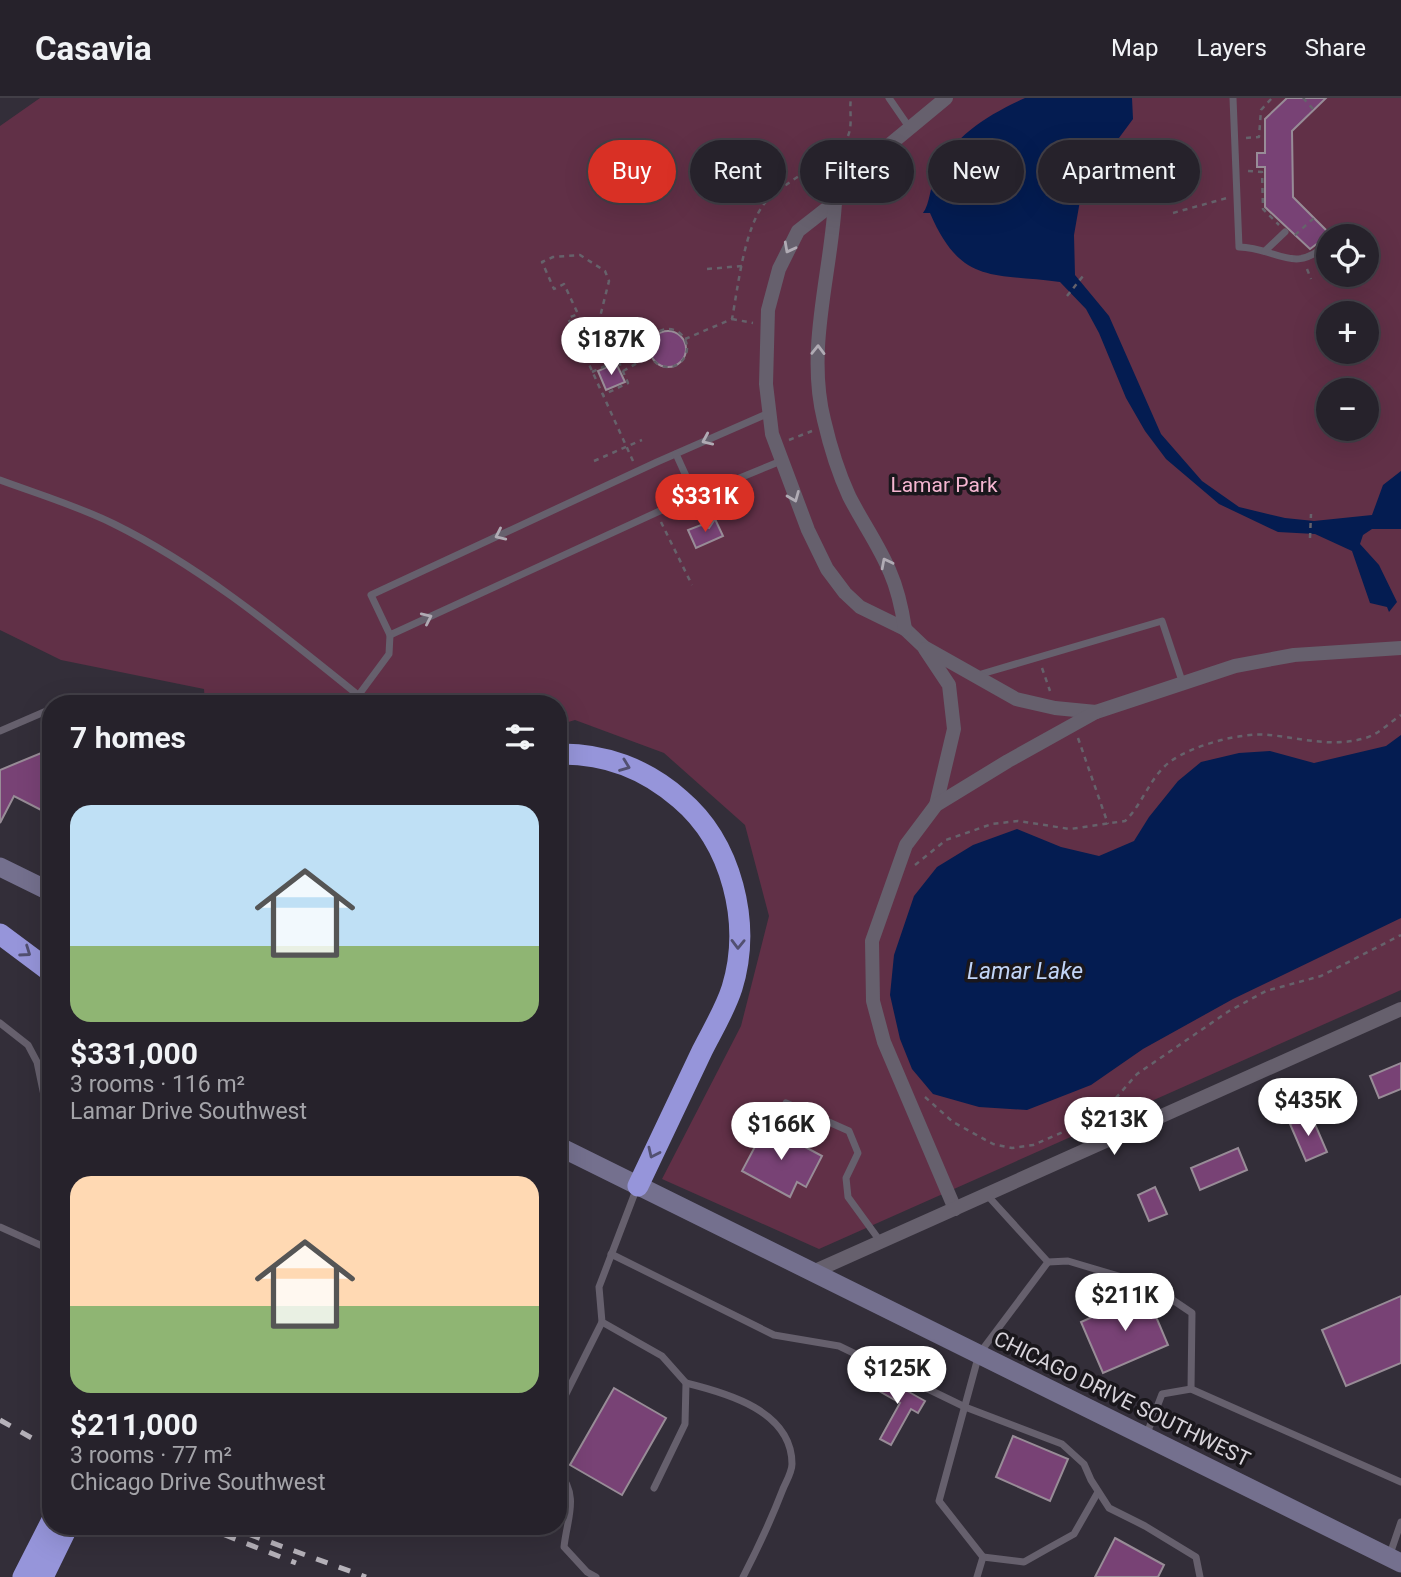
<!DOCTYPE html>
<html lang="en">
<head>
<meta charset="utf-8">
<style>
  :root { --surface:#26222b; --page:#322f37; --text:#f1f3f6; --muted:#a4a4a9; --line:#423f47; --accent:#d93025 }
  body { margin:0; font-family:Roboto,sans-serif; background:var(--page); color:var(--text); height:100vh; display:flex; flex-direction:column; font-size:26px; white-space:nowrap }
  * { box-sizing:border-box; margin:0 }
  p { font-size:23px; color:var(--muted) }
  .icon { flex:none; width:38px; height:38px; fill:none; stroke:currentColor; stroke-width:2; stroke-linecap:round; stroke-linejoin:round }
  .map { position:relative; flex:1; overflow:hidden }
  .panel { position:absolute; left:42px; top:597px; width:525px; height:840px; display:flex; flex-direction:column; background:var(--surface); border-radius:28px; box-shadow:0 7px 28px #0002,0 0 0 2px var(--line) }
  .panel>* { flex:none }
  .hud { position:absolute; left:588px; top:42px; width:665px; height:63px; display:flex; gap:14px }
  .fabs { position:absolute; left:1316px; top:126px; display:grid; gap:14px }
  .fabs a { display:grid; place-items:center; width:63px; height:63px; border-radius:50%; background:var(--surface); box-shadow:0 7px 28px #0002,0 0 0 2px var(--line); font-size:35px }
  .price { position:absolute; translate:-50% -60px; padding:0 16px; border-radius:24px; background:#fff; color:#222; font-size:23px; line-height:46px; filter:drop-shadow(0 2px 4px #0008) }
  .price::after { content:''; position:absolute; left:50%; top:42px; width:21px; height:16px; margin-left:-10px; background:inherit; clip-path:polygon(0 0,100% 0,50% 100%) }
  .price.active { background:var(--accent); color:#fff }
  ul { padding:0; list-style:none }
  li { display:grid; align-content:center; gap:14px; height:371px; padding:0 28px }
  li span { display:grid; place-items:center; height:217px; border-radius:21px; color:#555 }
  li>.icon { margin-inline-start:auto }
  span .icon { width:126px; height:126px; fill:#fffc; stroke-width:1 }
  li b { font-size:30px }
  h2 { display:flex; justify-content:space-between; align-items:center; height:84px; padding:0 28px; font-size:30px }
  .chip { padding:0 24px; border-radius:32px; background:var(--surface); box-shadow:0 7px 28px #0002,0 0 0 2px var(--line); font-size:24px; line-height:63px }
  .chip.active { background:var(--accent); color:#fff }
  header { display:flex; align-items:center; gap:42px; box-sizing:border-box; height:98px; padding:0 35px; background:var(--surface); border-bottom:2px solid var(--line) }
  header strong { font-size:33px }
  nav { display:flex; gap:38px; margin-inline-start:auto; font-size:24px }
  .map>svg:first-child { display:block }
</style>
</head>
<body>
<header>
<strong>Casavia</strong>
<nav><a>Map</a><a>Layers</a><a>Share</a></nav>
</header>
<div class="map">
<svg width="1401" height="1479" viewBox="0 0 1401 1479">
  <rect width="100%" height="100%" fill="#332e39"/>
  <path fill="#613047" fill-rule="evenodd" d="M40 0H1401V892L819 1151 662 1081 741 928 769 818 745 727 664 655 575 622 558 627V606L205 605 204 591 61 562 0 532V28ZM1328 138H1367V177H1328ZM1328 215H1367V254H1328ZM1328 292H1367V331H1328Z"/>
  <g fill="#041c51">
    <path d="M1025 0H1132L1133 21 1116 44 1088 46 1072 44 1066 56 1081 97 1074 137 1075 177 1109 218 1161 336 1202 383 1239 409 1285 420 1314 423 1372 417 1383 387 1401 373V431H1372L1363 437 1360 446 1379 467 1397 504 1389 514 1387 509 1370 505 1352 453 1315 436 1278 434 1219 406 1166 361 1145 333 1126 300 1099 235 1086 211 1060 184C992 175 961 187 930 115H923C930 106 930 88 936 75 954 37 988 17 1025 0Z"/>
    <path d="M1401 637V820L1233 901 1143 951 1091 987 1027 1012 979 1009 933 996 912 971 900 941 890 897 894 857 914 798 937 769 973 747 1017 731 1061 749 1099 758 1134 743 1149 719 1178 683 1201 664 1239 655 1270 653 1314 665 1386 648Z"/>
  </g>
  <g fill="#784275" stroke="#988c97" stroke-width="2">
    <path d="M1287 0H1326L1292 33 1293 99 1330 136 1310 151 1265 109V69H1257V55H1265V21Z"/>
    <circle cx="668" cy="251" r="18"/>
    <path d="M616 265 625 284 606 292 598 273Z"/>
    <path d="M715 421 723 438 696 450 688 432 701 427 709 430Z"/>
    <path d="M51 651V717L14 698 0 725V672Z"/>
    <path d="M1401 965V991L1379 1000 1370 978Z"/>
    <path d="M1311 1017 1327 1054 1306 1063 1290 1026Z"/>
    <path d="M766 1028 822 1058 806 1089 797 1084 790 1099 742 1073Z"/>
    <path d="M1238 1050 1247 1072 1200 1092 1191 1070Z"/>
    <path d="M1155 1089 1167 1116 1149 1123 1138 1097Z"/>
    <path d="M1146 1195 1168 1247 1103 1275 1081 1224Z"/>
    <path d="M1401 1198V1265L1346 1288 1322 1232Z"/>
    <path d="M877 1276 925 1303 918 1315 911 1311 891 1347 880 1341 900 1305 870 1288Z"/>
    <path d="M614 1290 666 1320 622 1397 570 1367Z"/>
    <path d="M1013 1338 1068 1361 1050 1403 996 1379Z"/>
    <path d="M1115 1440 1164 1467 1158 1479H1095Z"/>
  </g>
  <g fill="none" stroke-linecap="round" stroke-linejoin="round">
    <g stroke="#66626b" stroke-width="2.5" stroke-dasharray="5 5" stroke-linecap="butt">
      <path d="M1303 0 1314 12"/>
      <path d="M1246 40 1259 39 1261 12 1272 0"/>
      <path d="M1248 73 1262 74 1263 111 1279 127"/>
      <path d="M1173 115 1227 100"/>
      <path d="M1295 137 1314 120"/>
      <path d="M707 171 742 168"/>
      <path d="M1307 171 1311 181"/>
      <path d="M1067 198 1083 178"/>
      <path d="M732 221 753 225"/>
      <circle cx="668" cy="250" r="19"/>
      <path d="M576 239 599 223"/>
      <path d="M685 241 732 221C738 189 744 132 764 106 782 84 839 57 848 38 853 26 849 12 851 0"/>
      <path d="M623 273 650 258"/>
      <path d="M592 274 618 262 628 285 603 297"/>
      <path d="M789 342 812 333"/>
      <path d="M594 363 642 342"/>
      <path d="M633 363 568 220 578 216 564 186 554 191 542 164 553 159 580 157 605 173 609 183 599 223 626 244 635 266"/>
      <path d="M661 424 692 487"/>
      <path d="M1310 440 1311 416"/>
      <path d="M1042 570 1050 593"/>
      <path d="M1078 640 1108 726"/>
      <path d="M915 767 946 742 992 726 1018 723 1070 731 1125 723C1143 706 1150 678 1171 663 1194 647 1241 634 1269 637 1302 640 1332 650 1365 640 1378 637 1390 624 1401 617"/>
      <path d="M925 999 953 1024 993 1046 1012 1050 1033 1047 1086 1024 1108 1009 1137 976 1229 913 1266 893 1321 878 1401 837"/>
    </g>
    <g stroke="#66606d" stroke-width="7">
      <path d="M889 0 909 29"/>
      <path d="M1233 0 1239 149C1279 150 1293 178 1328 145"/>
      <path d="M1265 153 1285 134"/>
      <path d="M769 315 657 364 371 497 390 537 664 411 781 363"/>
      <path d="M676 356 707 424"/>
      <path d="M0 382C38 396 78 408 114 426 203 470 281 535 358 597"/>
      <path d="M978 577 1162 523 1183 586"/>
      <path d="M64 606H66"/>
      <path d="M352 606 389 556 390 537"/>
      <path d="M0 633 51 611"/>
      <path d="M0 925 28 947 37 964 51 1031"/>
      <path d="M786 1005 849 1033 858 1055 846 1080 848 1099 880 1143"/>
      <path d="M636 1092 599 1189 602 1224 662 1258 686 1285 685 1326 654 1390"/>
      <path d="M987 1097 1048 1164 1068 1163 1152 1188 1192 1215 1191 1291"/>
      <path d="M0 1129 49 1151 51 1149"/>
      <path d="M611 1156 774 1237 839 1248 965 1309 1062 1346 1084 1366 1091 1382 1109 1410 1145 1428 1196 1459 1200 1479"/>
      <path d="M686 1285C727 1295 792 1313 792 1366 792 1374 786 1384 783 1391 771 1422 758 1450 743 1479"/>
      <path d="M558 1312 602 1224"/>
      <path d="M1146 1338 1162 1296 1191 1291 1401 1384"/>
      <path d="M558 1373C580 1398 567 1420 564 1449L587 1474 596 1479"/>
      <path d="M983 1459 1024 1464 1047 1451 1074 1436 1098 1394"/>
      <path d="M1389 1459 1401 1424"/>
      <path d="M977 1479 983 1459 939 1403 979 1256 1048 1164"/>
    </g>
    <g stroke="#66606d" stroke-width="14">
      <path d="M946 0 876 58 835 104 798 133 779 171 768 212 766 286 772 336 808 432 827 471 845 495 860 509 905 531 924 549 1016 601 1055 610 1096 614 1235 568 1294 557 1401 550"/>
      <path d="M835 104C831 176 806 250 824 322 830 348 838 374 849 398 862 424 879 447 890 474 898 492 902 511 905 531"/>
      <path d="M925 551 949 587 954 631 936 707"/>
      <path d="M955 1111 884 944 873 903 872 843 906 747 936 707 1008 663 1096 614"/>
      <path d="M813 1174 1401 911"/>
    </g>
    <g stroke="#74708e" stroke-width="19">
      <path d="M0 769 51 794"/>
      <path d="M558 1048 1401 1465"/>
    </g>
    <g stroke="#9695da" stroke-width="21">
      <path d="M558 656C604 655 646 671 680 701 732 745 752 825 732 890 725 912 712 933 702 953 681 998 659 1043 638 1088"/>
      <path d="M0 836 51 874"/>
      <path d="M23 1479 51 1424"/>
      <path d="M43 1479 68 1428"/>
    </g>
    <g stroke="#b6b2ba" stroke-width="5" stroke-dasharray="12 12" stroke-linecap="butt">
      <path d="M0 1322 51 1351"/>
      <path d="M202 1428 296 1465"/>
      <path d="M226 1428 366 1479"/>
    </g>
  </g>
  <defs><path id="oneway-chevron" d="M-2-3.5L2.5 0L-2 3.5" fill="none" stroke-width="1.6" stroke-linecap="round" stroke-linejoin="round" transform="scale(1.75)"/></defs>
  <g stroke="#b0abb4">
    <use href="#oneway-chevron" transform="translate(789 150) rotate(118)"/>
    <use href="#oneway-chevron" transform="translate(818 252) rotate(-89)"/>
    <use href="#oneway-chevron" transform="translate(707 342) rotate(156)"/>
    <use href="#oneway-chevron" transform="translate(794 399) rotate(68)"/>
    <use href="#oneway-chevron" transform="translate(500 437) rotate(155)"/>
    <use href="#oneway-chevron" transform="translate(886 465) rotate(-117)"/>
    <use href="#oneway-chevron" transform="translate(427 520) rotate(-25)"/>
  </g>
  <g stroke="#525071">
    <use href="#oneway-chevron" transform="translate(625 668) rotate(21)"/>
    <use href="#oneway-chevron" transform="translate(738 846) rotate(91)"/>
    <use href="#oneway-chevron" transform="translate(26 854) rotate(35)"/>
    <use href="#oneway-chevron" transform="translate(653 1055) rotate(115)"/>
  </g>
  <g text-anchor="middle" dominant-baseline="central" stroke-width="7" stroke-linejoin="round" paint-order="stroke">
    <g font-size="21" fill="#f5b6d1" stroke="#1a171c">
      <text x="944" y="387">Lamar Park</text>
    </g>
    <g font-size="21" fill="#d8d4db" stroke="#1a171c">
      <text transform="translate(1122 1301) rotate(26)">CHICAGO DRIVE SOUTHWEST</text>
    </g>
    <g font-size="23" font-style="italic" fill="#c1d4f7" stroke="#1a171c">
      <text x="1025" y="873">Lamar Lake</text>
    </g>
  </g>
</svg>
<div class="fabs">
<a><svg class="icon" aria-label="locate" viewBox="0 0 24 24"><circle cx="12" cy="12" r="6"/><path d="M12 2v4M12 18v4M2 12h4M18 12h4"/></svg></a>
<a>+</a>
<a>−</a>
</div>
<b class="price" style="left:611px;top:279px">$187K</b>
<b class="price active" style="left:705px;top:436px">$331K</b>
<b class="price" style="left:1308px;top:1040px">$435K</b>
<b class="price" style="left:1114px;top:1059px">$213K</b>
<b class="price" style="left:781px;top:1064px">$166K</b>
<b class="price" style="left:1125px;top:1235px">$211K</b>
<b class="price" style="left:897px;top:1308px">$125K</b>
<div class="hud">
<a class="chip active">Buy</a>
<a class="chip">Rent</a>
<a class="chip">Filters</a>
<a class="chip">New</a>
<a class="chip">Apartment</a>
</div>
<section class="panel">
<h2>7 homes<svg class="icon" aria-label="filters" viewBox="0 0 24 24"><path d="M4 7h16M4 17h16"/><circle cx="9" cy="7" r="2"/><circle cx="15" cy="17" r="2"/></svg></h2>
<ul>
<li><span style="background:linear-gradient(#bfe0f5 65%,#8fb573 0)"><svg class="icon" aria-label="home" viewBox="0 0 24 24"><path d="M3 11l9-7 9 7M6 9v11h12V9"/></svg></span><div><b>$331,000</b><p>3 rooms · 116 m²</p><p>Lamar Drive Southwest</p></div></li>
<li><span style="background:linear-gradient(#ffd9b3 60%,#8fb573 0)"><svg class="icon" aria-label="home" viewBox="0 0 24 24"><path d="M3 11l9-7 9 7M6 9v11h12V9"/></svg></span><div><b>$211,000</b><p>3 rooms · 77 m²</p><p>Chicago Drive Southwest</p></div></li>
</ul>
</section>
</div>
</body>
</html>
